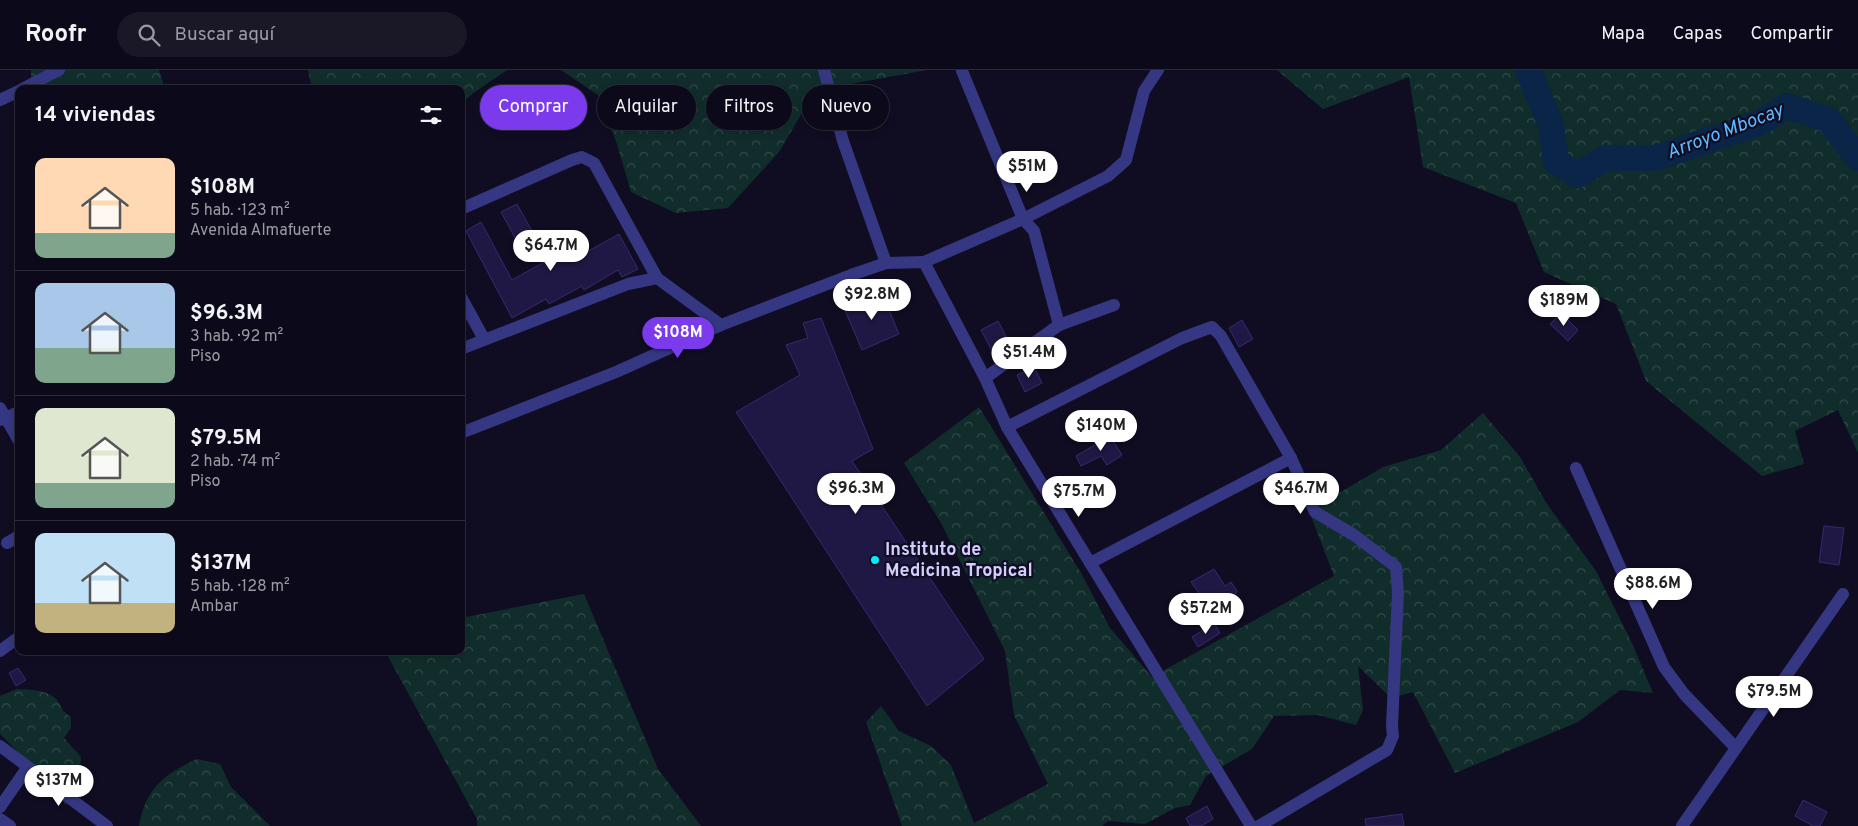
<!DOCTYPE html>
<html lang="es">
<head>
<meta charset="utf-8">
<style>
  :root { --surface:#0c0a1a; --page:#1a1827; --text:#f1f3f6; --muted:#9a9aa2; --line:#2c2b39; --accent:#7c3aed }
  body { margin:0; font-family:Overpass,sans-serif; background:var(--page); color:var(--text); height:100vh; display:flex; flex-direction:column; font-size:19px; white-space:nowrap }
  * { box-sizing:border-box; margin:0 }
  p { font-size:16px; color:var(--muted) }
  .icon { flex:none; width:28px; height:28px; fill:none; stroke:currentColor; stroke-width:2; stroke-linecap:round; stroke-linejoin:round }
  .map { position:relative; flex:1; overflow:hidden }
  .details { position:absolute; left:15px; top:15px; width:450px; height:570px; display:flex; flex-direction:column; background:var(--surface); border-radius:10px; box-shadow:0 2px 8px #0003,0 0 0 1px var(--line) }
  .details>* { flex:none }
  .hud { position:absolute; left:480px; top:15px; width:475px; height:45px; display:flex; gap:10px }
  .price { position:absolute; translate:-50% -42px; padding:0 11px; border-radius:18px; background:#fff; color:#222; font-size:16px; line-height:32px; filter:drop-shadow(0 1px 2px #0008) }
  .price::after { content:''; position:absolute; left:50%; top:30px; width:15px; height:11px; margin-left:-8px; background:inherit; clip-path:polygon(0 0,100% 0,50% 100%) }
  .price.selected { background:var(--accent); color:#fff }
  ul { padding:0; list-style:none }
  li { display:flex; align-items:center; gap:15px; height:125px; padding:0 20px }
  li+li { border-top:1px solid var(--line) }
  li span { display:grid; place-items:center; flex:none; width:140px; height:100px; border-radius:10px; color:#555 }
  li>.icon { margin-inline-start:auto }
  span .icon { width:60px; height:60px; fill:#fffc; stroke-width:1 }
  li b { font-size:21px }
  h2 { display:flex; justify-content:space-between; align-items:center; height:60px; padding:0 20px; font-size:21px }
  .tag { padding:0 18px; border-radius:22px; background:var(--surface); box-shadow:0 2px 8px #0003,0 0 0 1px var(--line); font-size:18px; line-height:45px }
  .tag.selected { background:var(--accent); color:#fff }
  header { display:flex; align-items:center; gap:30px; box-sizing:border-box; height:70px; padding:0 25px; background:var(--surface); border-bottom:1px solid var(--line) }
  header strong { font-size:24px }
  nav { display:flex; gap:28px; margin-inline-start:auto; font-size:18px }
  .search { width:350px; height:45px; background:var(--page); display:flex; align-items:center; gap:12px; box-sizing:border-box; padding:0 18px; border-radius:28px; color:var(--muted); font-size:19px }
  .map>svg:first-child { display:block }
</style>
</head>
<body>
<header>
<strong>Roofr</strong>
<div class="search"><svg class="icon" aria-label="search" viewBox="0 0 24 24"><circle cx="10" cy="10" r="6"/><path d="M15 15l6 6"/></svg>Buscar aquí</div>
<nav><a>Mapa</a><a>Capas</a><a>Compartir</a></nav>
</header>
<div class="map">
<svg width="1858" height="756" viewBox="0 0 1858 756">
  <defs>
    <pattern id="forest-crowns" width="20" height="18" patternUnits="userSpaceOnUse" patternTransform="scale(1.25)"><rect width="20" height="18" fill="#102d2b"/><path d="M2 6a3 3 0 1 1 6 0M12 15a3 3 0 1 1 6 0" fill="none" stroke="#324a4b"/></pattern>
  </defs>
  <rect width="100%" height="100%" fill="#100d23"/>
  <g fill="url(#forest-crowns)">
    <path d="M31 0H159L165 19H31Z"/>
    <path d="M308 0H507L472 24 461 34V19H312Z"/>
    <path d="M561 0H927L839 16 802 43 779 82 728 138 676 143 631 122 617 74 598 25Z"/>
    <path d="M1277 0H1858V383L1838 340 1795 361 1804 394 1762 406 1646 311 1616 234 1544 202 1516 133 1423 97 1409 7 1323 39Z"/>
    <path d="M979 337 1081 503 1110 558 1152 607 1334 506 1309 441 1383 397 1441 380 1483 343 1520 387 1547 434 1596 501 1632 573 1653 623 1620 620 1578 652 1455 703 1413 622 1391 628 1358 596 1363 640 1356 655 1318 645 1274 646 1252 679 1206 706 1190 735 1175 738 1145 754 1108 751 1102 756H902L866 652 881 636 899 661 931 676 951 695 974 753 1048 714 1014 645 1005 581 941 453 904 393Z"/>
    <path d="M584 524 658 699 701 756H477V749L385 581H461V548Z"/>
    <path d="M17 619C29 620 46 619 56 629 63 637 59 639 71 647V658L64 668 81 687C79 706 79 721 65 735L60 724 0 664V626Z"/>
    <path d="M197 689 220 694 231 717 270 756H139C146 718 163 705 197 689Z"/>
  </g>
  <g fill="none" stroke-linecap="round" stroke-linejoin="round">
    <path stroke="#0b2549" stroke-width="26" d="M1528 0 1551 55 1556 92 1577 105 1606 88H1656L1759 53 1787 36 1829 50 1858 88"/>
  </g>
  <g fill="#1f1844" stroke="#352a71">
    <path d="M517 134 536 168 520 177 501 142Z"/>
    <path d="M481 152 512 210 546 191 548 195 581 176 585 183 619 164 638 199 622 207 618 200 584 220 582 216 549 234 546 229 512 248 466 161Z"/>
    <path d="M882 223 899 264 862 280 844 238Z"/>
    <path d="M1561 243 1578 260 1568 271 1550 254Z"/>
    <path d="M821 248 873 379 852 391 984 589 927 636 736 342 800 305 786 275 808 268 803 253Z"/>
    <path d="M1242 250 1253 269 1239 277 1229 258Z"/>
    <path d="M998 251 1008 270 991 279 981 260Z"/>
    <path d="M1034 297 1042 313 1025 322 1017 305Z"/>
    <path d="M1110 366 1122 385 1107 395 1101 386 1081 396 1076 386Z"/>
    <path d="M1824 456 1844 458 1839 495 1819 492Z"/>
    <path d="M1214 499 1225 516 1231 512 1237 521 1232 530 1212 541 1191 512Z"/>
    <path d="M1214 553 1220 563 1198 577 1192 567Z"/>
    <path d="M18 598 26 610 16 616 9 603Z"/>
    <path d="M1803 730 1827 742 1820 756H1813L1795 746Z"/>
    <path d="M1207 736 1213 749 1201 756H1190L1186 748Z"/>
    <path d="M1402 744 1404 756H1366L1365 749Z"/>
  </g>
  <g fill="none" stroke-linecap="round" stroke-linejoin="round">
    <g stroke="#363783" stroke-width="12">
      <path d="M824 0 843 71 886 193"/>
      <path d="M962 1 1023 149 1034 161 1059 255"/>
      <path d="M22 19 59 0"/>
      <path d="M0 30 19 21"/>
      <path d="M461 139 572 90 582 87 594 93 657 208"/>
      <path d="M924 192 1023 149 1108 106 1126 90 1144 21 1158 0"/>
      <path d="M461 227 484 269"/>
      <path d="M461 279 628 214 657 208 721 255"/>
      <path d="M985 308 1059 255 1114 235"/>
      <path d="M0 338 19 371"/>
      <path d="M0 350 19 342"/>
      <path d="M1007 357 1182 268 1212 257 1221 266 1291 388 1315 442 1354 465 1396 497 1398 523 1392 656 1393 666 1387 680 1259 756"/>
      <path d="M461 363 616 302 721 255 851 205 886 193 924 192 985 308 1007 357 1251 756"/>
      <path d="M1576 398 1664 597 1684 624 1736 678"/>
      <path d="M7 473 19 466"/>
      <path d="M1090 493 1291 388"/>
      <path d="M0 581 19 567"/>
      <path d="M0 676 107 756"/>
      <path d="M0 737 27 698"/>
      <path d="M0 749 10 756"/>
      <path d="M1682 756 1843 524"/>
    </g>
  </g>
  <circle fill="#00ecfa" stroke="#100d23" stroke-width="2" cx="875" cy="490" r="5"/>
  <g text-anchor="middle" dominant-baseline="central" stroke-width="4.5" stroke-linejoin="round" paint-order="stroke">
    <g font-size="18" font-weight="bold" fill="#d2cfff" stroke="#100d23" text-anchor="start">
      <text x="885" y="480">Instituto de<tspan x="885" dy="21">Medicina Tropical</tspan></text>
    </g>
    <g font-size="19" font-style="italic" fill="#5dbbff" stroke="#100d23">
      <text transform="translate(1725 62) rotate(-21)">Arroyo Mbocay</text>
    </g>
  </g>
</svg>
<b class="price" style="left:1027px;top:123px">$51M</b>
<b class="price" style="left:551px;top:202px">$64.7M</b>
<b class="price" style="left:872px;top:251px">$92.8M</b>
<b class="price" style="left:1564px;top:257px">$189M</b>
<b class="price selected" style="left:678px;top:289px">$108M</b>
<b class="price" style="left:1029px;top:309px">$51.4M</b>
<b class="price" style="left:1101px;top:382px">$140M</b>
<b class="price" style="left:856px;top:445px">$96.3M</b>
<b class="price" style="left:1301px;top:445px">$46.7M</b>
<b class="price" style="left:1079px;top:448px">$75.7M</b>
<b class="price" style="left:1653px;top:540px">$88.6M</b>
<b class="price" style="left:1206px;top:565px">$57.2M</b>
<b class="price" style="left:1774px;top:648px">$79.5M</b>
<b class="price" style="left:59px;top:737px">$137M</b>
<div class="hud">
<a class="tag selected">Comprar</a>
<a class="tag">Alquilar</a>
<a class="tag">Filtros</a>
<a class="tag">Nuevo</a>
</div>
<section class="details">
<h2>14 viviendas<svg class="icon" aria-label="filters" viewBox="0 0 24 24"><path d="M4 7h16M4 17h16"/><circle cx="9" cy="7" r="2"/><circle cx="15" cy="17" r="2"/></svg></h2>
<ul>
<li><span style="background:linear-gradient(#ffd9b3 75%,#7fa58c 0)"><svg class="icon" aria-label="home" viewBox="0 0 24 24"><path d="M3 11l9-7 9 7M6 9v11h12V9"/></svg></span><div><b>$108M</b><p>5 hab. · 123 m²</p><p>Avenida Almafuerte</p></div></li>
<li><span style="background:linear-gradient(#a9c7e8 65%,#7fa58c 0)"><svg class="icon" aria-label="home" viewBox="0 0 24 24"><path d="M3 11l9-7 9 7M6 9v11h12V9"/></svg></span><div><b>$96.3M</b><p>3 hab. · 92 m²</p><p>Piso</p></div></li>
<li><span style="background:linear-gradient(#dfe7d0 75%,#7fa58c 0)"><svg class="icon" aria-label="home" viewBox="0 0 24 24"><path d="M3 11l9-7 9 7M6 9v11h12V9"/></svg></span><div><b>$79.5M</b><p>2 hab. · 74 m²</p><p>Piso</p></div></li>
<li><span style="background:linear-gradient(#bfe0f5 70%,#c2b280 0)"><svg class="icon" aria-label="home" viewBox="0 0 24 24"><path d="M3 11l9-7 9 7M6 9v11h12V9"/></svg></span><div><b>$137M</b><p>5 hab. · 128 m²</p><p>Ambar</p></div></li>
</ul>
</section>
</div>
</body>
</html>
